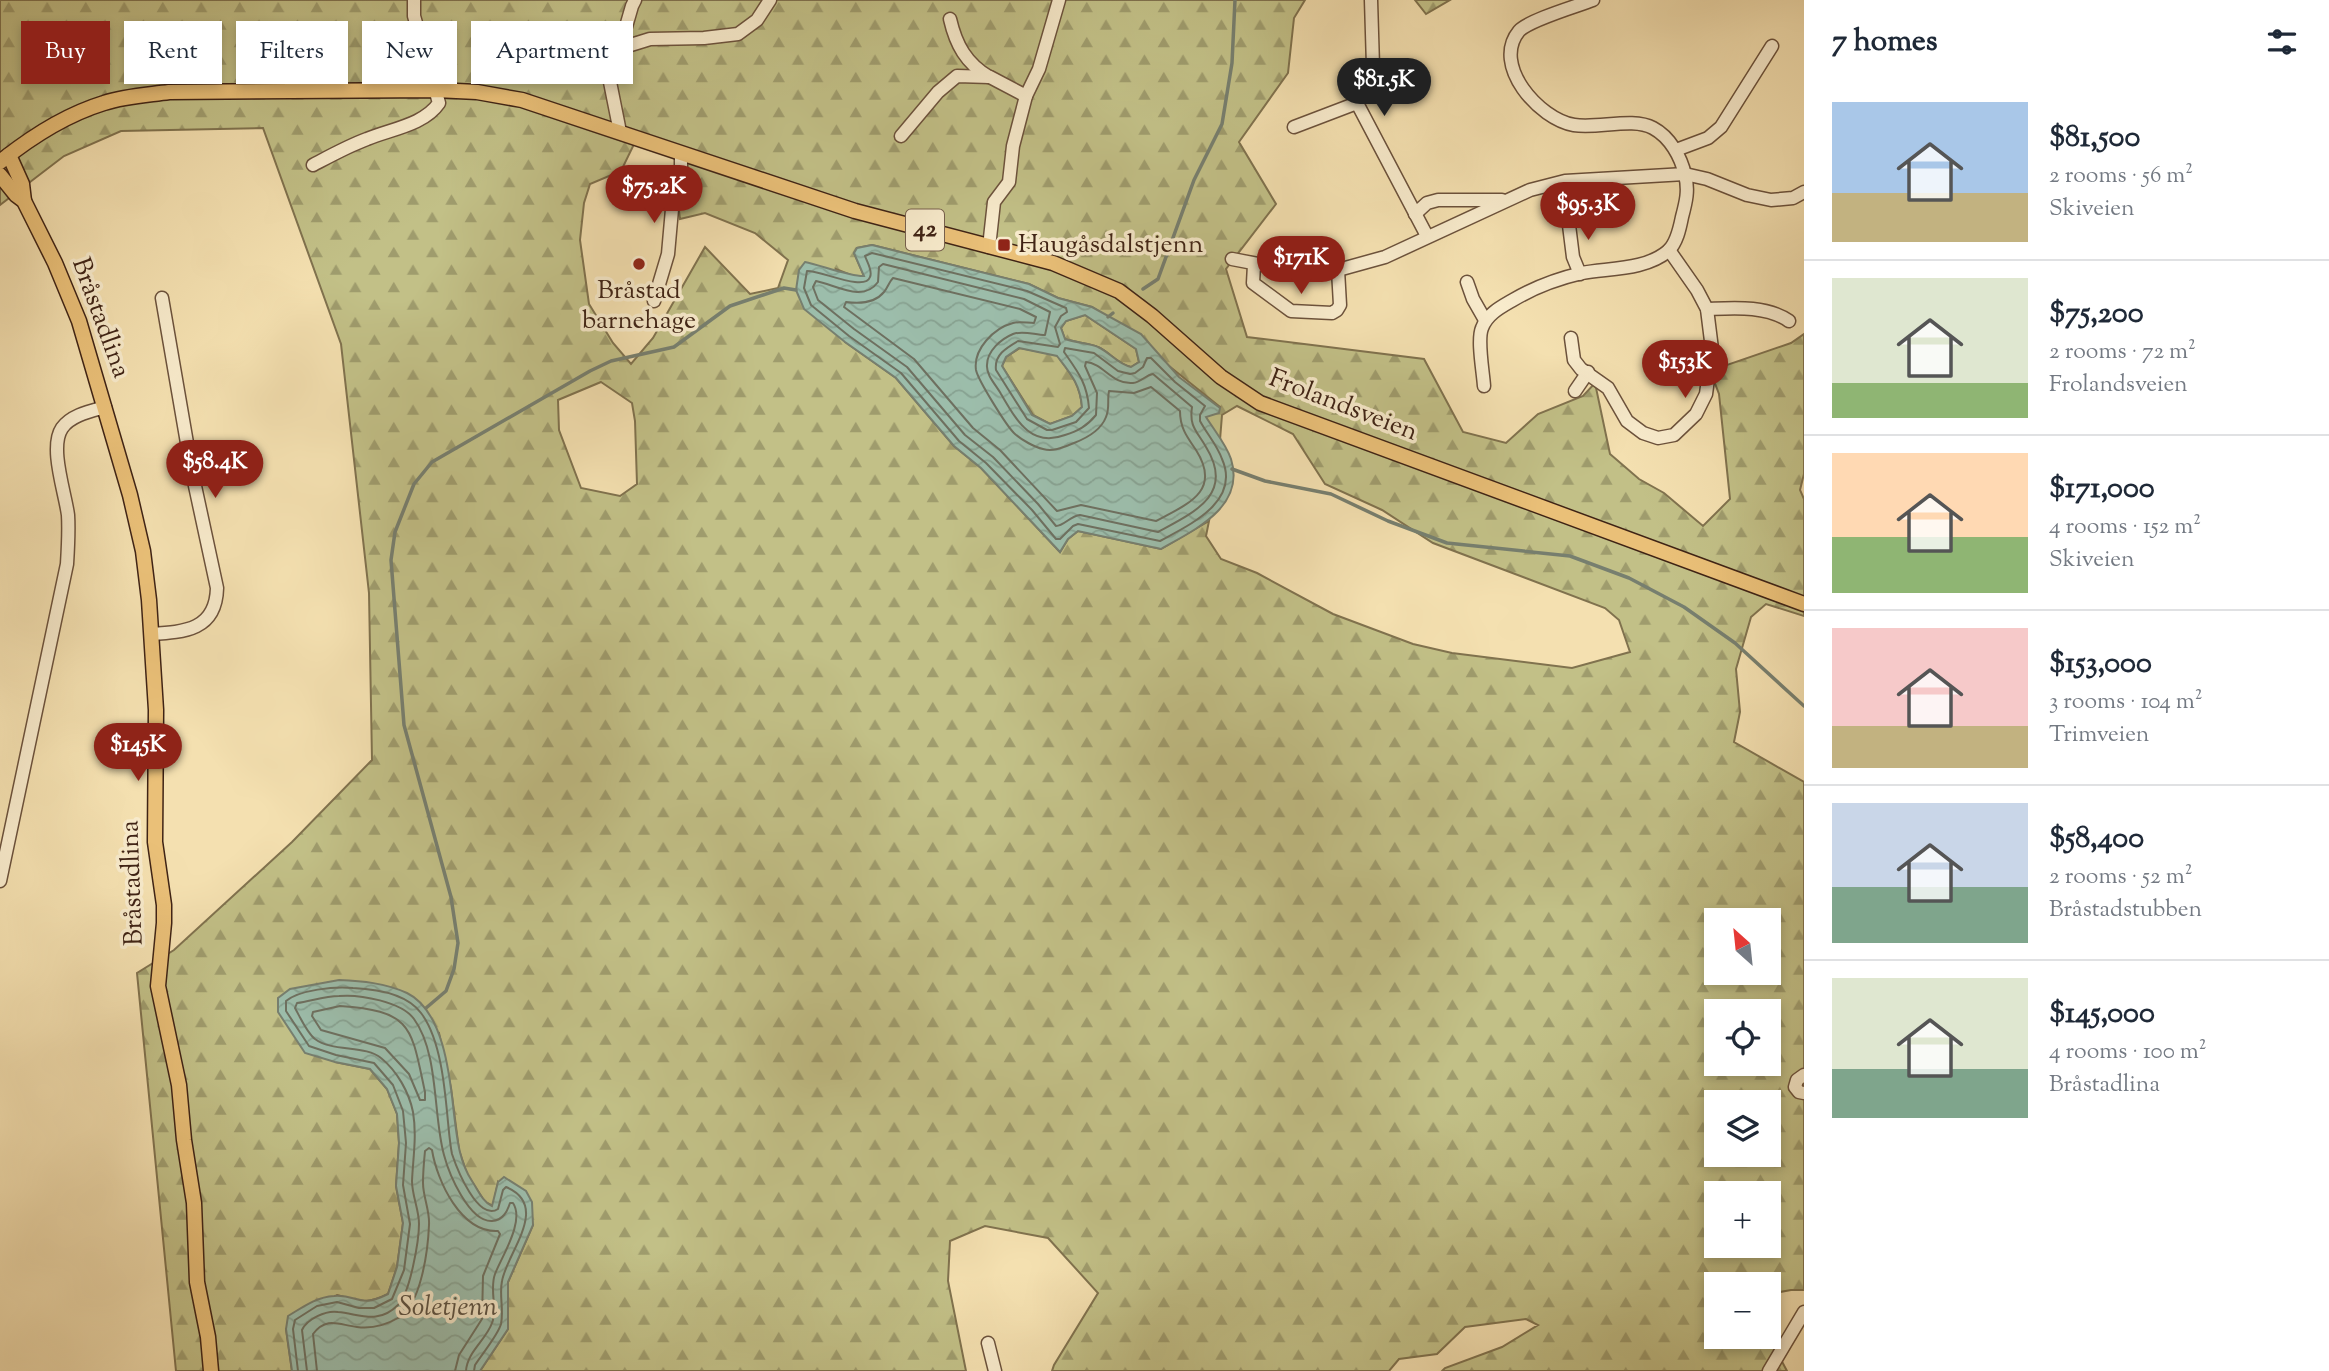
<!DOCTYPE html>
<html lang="en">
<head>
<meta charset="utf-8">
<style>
  :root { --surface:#fff; --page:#f2f2f3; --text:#1f2937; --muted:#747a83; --line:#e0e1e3; --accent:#8f2418 }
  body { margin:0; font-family:"Sorts Mill Goudy",serif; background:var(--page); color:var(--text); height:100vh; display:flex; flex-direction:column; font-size:26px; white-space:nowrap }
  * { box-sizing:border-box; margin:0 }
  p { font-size:23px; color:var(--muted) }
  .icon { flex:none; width:38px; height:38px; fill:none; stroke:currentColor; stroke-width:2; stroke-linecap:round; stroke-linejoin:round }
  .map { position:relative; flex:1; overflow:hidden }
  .details { display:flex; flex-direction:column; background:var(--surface); width:525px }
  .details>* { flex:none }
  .guide { position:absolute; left:21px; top:21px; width:665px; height:63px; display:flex; gap:14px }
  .needle { width:46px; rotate:333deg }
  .tools { position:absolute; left:1704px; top:908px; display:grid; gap:14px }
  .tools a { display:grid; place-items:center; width:77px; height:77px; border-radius:0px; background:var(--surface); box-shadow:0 4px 10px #0003; font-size:35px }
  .price { position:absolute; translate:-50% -60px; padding:0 16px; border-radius:24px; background:var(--accent); color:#fff; font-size:23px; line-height:46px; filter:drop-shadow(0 2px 4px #0008) }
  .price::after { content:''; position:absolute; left:50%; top:42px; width:21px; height:16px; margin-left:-10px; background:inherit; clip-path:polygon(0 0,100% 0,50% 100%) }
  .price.selected { background:#222; color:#fff }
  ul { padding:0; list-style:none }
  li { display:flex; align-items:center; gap:21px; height:175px; padding:0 28px }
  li+li { border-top:2px solid var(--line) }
  li span { display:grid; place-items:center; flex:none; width:196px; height:140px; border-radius:0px; color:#555 }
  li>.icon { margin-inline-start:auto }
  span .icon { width:84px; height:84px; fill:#fffc; stroke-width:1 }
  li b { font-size:30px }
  h2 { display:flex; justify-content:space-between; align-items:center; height:84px; padding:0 28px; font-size:30px }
  .pill { padding:0 24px; border-radius:0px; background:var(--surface); box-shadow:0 4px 10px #0003; font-size:24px; line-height:63px }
  .pill.selected { background:var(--accent); color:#fff }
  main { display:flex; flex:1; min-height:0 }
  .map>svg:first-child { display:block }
</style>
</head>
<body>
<main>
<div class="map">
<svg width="1804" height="1371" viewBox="0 0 1804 1371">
  <defs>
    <pattern id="forest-firs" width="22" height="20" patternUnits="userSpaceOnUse" patternTransform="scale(1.75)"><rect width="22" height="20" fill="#c2c087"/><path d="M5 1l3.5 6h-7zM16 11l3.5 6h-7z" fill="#9f9c6d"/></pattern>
    <pattern id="water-waves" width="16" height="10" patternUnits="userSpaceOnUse" patternTransform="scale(1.75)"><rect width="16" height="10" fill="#9cbdab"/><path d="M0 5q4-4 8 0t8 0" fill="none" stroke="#87a292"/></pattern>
  </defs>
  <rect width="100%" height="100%" fill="#f4e0b0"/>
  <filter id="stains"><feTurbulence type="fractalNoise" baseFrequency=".00286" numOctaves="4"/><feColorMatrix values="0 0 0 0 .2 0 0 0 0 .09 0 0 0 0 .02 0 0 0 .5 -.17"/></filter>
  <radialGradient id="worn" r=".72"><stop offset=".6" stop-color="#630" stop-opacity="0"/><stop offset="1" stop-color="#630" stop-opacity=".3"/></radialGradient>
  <g fill="url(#forest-firs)" stroke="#80724e" stroke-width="2" fill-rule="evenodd">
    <path d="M0 0H1305L1294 18 1288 73 1239 142 1276 204 1226 269 1247 337 1424 359 1463 432 1506 443 1538 414 1583 396 1595 383 1610 454 1639 479 1664 493 1703 526 1730 499 1719 394 1711 373 1715 369 1791 343 1804 334V474L1800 490 1804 499V616L1766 604 1751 617 1736 669 1740 712 1734 742 1804 782V1290H1791L1769 1294V1284H1717V1337H1769L1787 1371H1442L1445 1368 1502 1347 1538 1325 1526 1319 1465 1327 1437 1354 1399 1359 1389 1371H1052L1054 1365 1098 1293 1048 1238 985 1226 950 1241 948 1281 966 1371H480L508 1329V1282L533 1225 498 1182 493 1206 485 1202 467 1174 459 1150 451 1088 439 1033 335 1062 370 1069 387 1089 397 1114 399 1143 396 1186 403 1223 397 1267 388 1294C367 1305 358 1301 337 1295L286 1329 292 1371H176L137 973 174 950 292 842 372 760 369 593 341 344 263 128 121 131 64 156 0 205ZM636 140 675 155 689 175 677 194 680 219 705 213 755 233 788 260 778 288 750 294 705 247 653 338 631 364 613 343 589 304 580 240 584 203 590 184 621 171ZM872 245 1029 284 1058 298 1092 307 1108 317 1220 407 1205 417 1220 440 1222 415 1237 406 1293 434 1325 484 1382 510 1433 543 1605 608 1619 620 1630 652 1572 668 1452 653 1413 644 1333 614 1257 573 1221 559 1206 536 1209 521 1161 549 1078 531 1068 539 1060 552 981 468 954 446 896 378 845 342 836 269 856 277 864 276 854 253 857 248ZM601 382 632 403 635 421 637 484 620 496 581 488 559 430 558 400ZM1717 920H1769V973H1717ZM1717 1012H1769V1064H1717ZM1717 1102H1769V1155H1717ZM1717 1194H1769V1246H1717Z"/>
    <path d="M1415 0H1450L1426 14Z"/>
    <path d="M1085 315 1136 349 1139 362 1131 367C1117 364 1111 353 1098 347 1093 344 1073 342 1065 339L1061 328 1066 321Z"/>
    <path d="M1020 348 1057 355C1071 374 1080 384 1082 407L1072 416 1050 424 1033 415 1002 366 1006 357Z"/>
  </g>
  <g fill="url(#water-waves)" stroke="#777f6f" stroke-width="2" fill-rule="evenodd">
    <path d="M872 245 1029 284 1058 298 1092 307 1141 334 1179 377 1220 408 1219 413 1206 417C1214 430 1226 444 1231 459 1246 507 1194 530 1161 549L1078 531 1068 539 1060 552 981 468 954 446 896 378 845 342 804 309 796 290 799 270 805 262C820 265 852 277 864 276L854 253 857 248ZM1085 315 1136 349 1139 362 1131 367C1117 364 1111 353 1098 347 1093 344 1073 342 1065 339L1061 328 1066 321ZM1019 348 1057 356C1071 374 1080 384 1082 407L1072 416 1050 424 1032 415 1002 366 1006 357Z"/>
    <path d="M339 980C362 981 385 983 407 993 444 1011 450 1077 454 1114 457 1138 459 1161 472 1181 478 1190 482 1201 492 1206L498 1182 504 1177 526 1191 532 1202 533 1225 508 1282V1329L480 1371H292L286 1329 288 1316C303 1307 316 1297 334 1296 358 1294 358 1309 388 1294L397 1267 403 1223 396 1186 399 1143 397 1114 387 1089 370 1069 335 1062 305 1053 278 1012V998L290 989Z"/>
  </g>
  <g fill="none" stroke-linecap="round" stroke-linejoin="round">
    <g stroke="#6e7060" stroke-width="2">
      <path d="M872 253 1027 291 1066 308 1067 312 1061 316 1055 327 1060 344 1058 347 1018 341C1006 348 994 355 996 370L1027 419 1047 430H1052L1076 422 1089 408C1087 383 1078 372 1064 352L1065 348 1094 353 1118 371 1130 374 1135 373 1143 367 1147 358H1151L1175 382 1205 406 1200 415V421C1207 434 1217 445 1222 459 1241 502 1189 525 1160 541L1078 524 1073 526 1060 539H1056L1032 510 986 463 959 441 901 373 849 336 811 305 804 288 807 271C820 270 865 292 870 277 873 271 867 262 865 256Z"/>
      <path d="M883 264 1024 299 1050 312 1045 335C1035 335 1023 330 1013 334 1001 339 987 351 987 365 986 375 996 385 1001 394 1016 419 1030 448 1065 435 1078 431 1087 426 1096 415L1097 393 1085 366 1086 362C1103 363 1112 385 1133 383 1141 382 1146 375 1153 374L1192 407C1189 427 1197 431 1206 447 1235 494 1195 512 1158 532L1080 515C1070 516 1064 526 1056 526L1038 504 993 457 965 435 907 367 854 329 818 300 813 287 816 281C836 285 863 303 878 282L879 267Z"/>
      <path d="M893 278 1020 309 1036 317 1034 323C1027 323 1020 321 1013 323 994 328 973 349 976 370 978 380 1007 427 1015 434 1022 440 1034 447 1043 449 1054 452 1064 447 1074 443 1087 438 1101 430 1106 417 1110 408 1107 399 1109 391L1134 393 1151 387 1180 411C1180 428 1187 437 1196 450 1222 491 1188 504 1156 521L1081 505 1057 511 1000 450 973 428 914 359 844 307 846 302C860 304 875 303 884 292 888 287 889 282 893 278Z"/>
      <path d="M340 1006C413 1011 411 1027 425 1092V1100H420L409 1074 385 1048 321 1030 312 1016 313 1012Z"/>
      <path d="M298 1371 293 1329 295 1320 317 1306 337 1302 359 1308H374L392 1299 404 1270 410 1224 403 1185 406 1143 403 1111 393 1085 374 1063 336 1055 309 1046 286 1011V1001C299 990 335 986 353 988 375 989 407 994 421 1013 441 1039 445 1090 448 1122 449 1132 450 1144 452 1154 457 1169 478 1222 498 1209L503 1190 506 1187C551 1206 507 1252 502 1281 499 1295 504 1310 501 1324 498 1335 482 1354 475 1365L474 1371"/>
      <path d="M307 1371 302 1330C307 1319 326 1310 338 1312 360 1314 378 1325 398 1305 410 1294 419 1240 419 1224 419 1209 412 1196 412 1181 413 1158 417 1136 413 1112 409 1092 397 1071 381 1058 366 1045 332 1052 315 1039 307 1033 300 1017 295 1008L297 1003C311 1001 325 996 339 996 360 994 402 1002 414 1019 439 1053 433 1116 444 1155 449 1174 469 1222 492 1221 503 1220 507 1212 510 1203H513C525 1221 502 1256 495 1274 489 1290 498 1308 492 1323 486 1340 467 1352 466 1371"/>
      <path d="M317 1371 313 1334C327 1316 339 1325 357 1327 372 1329 384 1326 398 1318 421 1306 428 1250 429 1225 430 1211 423 1197 423 1183 423 1172 424 1161 425 1151L429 1148 432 1150C437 1181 461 1233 498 1231L500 1234 483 1276 482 1319 459 1355 455 1371"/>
    </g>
    <g stroke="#777f6f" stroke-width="3.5">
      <path d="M1143 289 1158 279 1194 180 1222 124 1232 63 1235 0"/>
      <path d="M1108 317 1113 313"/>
      <path d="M1232 469 1265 481 1331 494 1388 521 1447 543 1570 556 1629 578 1684 607 1735 643 1804 706"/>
      <path d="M426 1008 446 991 454 969 458 943 451 897 404 725 391 560 395 532 414 484 432 462 590 371 611 361 674 347 730 306 784 288 796 290"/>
    </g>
    <defs>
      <g id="minor">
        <path d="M1371 0 1373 66 1357 95V103L1427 236"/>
        <path d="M950 19C956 45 966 63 989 77"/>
        <path d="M621 48 650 39 704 38 738 34 757 20 770 0"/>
        <path d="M1294 127 1357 103"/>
        <path d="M620 132 610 82 632 6 635 0"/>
        <path d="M901 136 938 92 957 76 990 77 1026 96"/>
        <path d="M1676 150 1708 138 1721 127 1772 46"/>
        <path d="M313 165C330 156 348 146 367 139 391 129 424 125 439 103L414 16V0"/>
        <path d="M1415 214 1427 203 1438 200H1502"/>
        <path d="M1568 217 1573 257 1580 274"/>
        <path d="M989 247 994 202 1009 182 1013 146 1026 96 1039 69 1059 0"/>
        <path d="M1232 259 1295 271 1338 270 1385 257 1530 190 1565 181 1685 174 1707 179 1747 195 1771 200 1793 198 1804 192"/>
        <path d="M1254 265 1253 283 1291 311 1332 313 1337 310 1340 305 1338 270"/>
        <path d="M1467 282 1473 299 1485 320"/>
        <path d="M654 301 668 254 673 198 681 169V153"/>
        <path d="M1707 309C1733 308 1766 305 1789 321"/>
        <path d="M1571 338 1574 360 1581 369 1608 388 1627 421 1643 433 1658 438 1674 435 1696 414 1706 394 1712 349 1707 309 1697 290 1669 250"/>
        <path d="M1484 386C1483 371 1477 340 1482 328 1487 314 1501 307 1513 300 1535 287 1556 279 1582 273 1609 268 1646 270 1668 251 1677 243 1680 227 1682 217 1686 202 1689 190 1685 175 1681 157 1670 137 1653 128 1633 117 1598 129 1574 125 1539 119 1491 65 1519 31 1529 20 1577 6 1593 0"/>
        <path d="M1575 391 1588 372"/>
        <path d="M151 634C185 632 216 630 217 588L192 472 162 298"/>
        <path d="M0 881 67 564C68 548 69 531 68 515 65 492 49 447 62 428 71 415 91 411 105 407"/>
        <path d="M1804 1075 1797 1080 1795 1087 1799 1092 1804 1093"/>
        <path d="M988 1343 995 1371"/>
        <path d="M1769 1371 1804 1312"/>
      </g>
      <g id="major">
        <path d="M9 155 22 184 24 201"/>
        <path d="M0 162C31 137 65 115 104 103 125 96 147 95 169 92L436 90 477 92 522 100 855 211 1053 263 1119 291 1152 316 1221 377 1260 403 1804 604"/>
        <path d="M0 175 16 195 24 201 55 263 79 321 130 495 143 551 149 600 156 710 155 842 164 905V923L158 986 179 1085 184 1140 194 1203 197 1282 208 1337 211 1371"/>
      </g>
    </defs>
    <use href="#minor" stroke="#6c523c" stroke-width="15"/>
    <use href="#major" stroke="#3f2315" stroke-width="17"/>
    <use href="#minor" stroke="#f8ebcc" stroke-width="12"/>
    <use href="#major" stroke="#eac078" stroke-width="14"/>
  </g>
  <g fill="#8f2418" stroke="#f8ebcc" stroke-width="2.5">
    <rect x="997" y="238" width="14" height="14" rx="3.5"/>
    <circle cx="639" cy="264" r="7"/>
  </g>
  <g text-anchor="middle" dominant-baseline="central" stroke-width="7" stroke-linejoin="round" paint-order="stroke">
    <rect fill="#f8ebcc" stroke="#765f4c" stroke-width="2" x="906" y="209.5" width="38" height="41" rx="5"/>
    <g font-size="24" font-weight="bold" fill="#3f2315">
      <text x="925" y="230">42</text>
    </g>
    <g font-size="26" fill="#3f2315" stroke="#f8ebcc" text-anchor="start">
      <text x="1018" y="245">Haugåsdalstjenn</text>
      <text x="639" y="291" text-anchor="middle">Bråstad<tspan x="639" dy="30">barnehage</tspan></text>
    </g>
    <g font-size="26" fill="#3f2315" stroke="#f8ebcc">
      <text transform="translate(100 318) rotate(70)">Bråstadlina</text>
      <text transform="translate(1343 406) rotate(21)">Frolandsveien</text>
      <text transform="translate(133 883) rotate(-92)">Bråstadlina</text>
    </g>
    <g font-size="28" font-style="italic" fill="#5b5142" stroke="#f8ebcc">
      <text x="448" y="1308">Soletjenn</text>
    </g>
  </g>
  <rect width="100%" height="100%" filter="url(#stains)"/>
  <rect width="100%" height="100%" fill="url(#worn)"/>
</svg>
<div class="tools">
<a><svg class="needle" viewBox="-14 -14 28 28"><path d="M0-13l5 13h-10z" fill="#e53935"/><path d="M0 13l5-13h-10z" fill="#747a83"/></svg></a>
<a><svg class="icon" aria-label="locate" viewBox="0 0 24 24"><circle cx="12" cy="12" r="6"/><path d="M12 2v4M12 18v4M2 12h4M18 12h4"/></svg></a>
<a><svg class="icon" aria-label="layers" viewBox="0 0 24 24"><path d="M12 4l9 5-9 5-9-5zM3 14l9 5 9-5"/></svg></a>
<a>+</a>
<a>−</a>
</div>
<b class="price selected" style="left:1384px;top:118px">$81.5K</b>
<b class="price" style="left:654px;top:225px">$75.2K</b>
<b class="price" style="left:1588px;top:242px">$95.3K</b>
<b class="price" style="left:1301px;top:296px">$171K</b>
<b class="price" style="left:1685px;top:400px">$153K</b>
<b class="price" style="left:215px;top:500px">$58.4K</b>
<b class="price" style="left:138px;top:783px">$145K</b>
<div class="guide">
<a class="pill selected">Buy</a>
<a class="pill">Rent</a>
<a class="pill">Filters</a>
<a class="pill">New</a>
<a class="pill">Apartment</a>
</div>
</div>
<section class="details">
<h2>7 homes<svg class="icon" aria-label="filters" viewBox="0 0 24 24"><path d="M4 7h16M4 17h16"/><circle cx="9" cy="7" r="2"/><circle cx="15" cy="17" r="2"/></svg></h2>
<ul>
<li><span style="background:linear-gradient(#a9c7e8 65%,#c2b280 0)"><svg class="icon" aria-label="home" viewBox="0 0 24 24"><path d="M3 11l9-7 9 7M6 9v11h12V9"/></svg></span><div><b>$81,500</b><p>2 rooms · 56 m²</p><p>Skiveien</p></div></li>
<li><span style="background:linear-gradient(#dfe7d0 75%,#8fb573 0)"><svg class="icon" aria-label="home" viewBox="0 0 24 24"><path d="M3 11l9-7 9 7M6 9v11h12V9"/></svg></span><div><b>$75,200</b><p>2 rooms · 72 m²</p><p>Frolandsveien</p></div></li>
<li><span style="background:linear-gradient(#ffd9b3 60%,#8fb573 0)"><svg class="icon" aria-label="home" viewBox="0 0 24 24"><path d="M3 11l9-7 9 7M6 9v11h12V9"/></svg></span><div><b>$171,000</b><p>4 rooms · 152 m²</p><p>Skiveien</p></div></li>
<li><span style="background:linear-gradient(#f6c9c9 70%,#c2b280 0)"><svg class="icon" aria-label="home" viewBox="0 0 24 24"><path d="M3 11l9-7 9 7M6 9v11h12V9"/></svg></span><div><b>$153,000</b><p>3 rooms · 104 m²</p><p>Trimveien</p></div></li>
<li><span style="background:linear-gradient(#c9d6e8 60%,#7fa58c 0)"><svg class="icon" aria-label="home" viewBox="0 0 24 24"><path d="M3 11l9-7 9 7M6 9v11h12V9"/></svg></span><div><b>$58,400</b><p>2 rooms · 52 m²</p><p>Bråstadstubben</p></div></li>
<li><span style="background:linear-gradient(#dfe7d0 65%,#7fa58c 0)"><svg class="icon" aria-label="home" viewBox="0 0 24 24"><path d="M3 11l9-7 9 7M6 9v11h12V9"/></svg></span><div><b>$145,000</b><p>4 rooms · 100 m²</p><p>Bråstadlina</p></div></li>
</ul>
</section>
</main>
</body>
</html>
